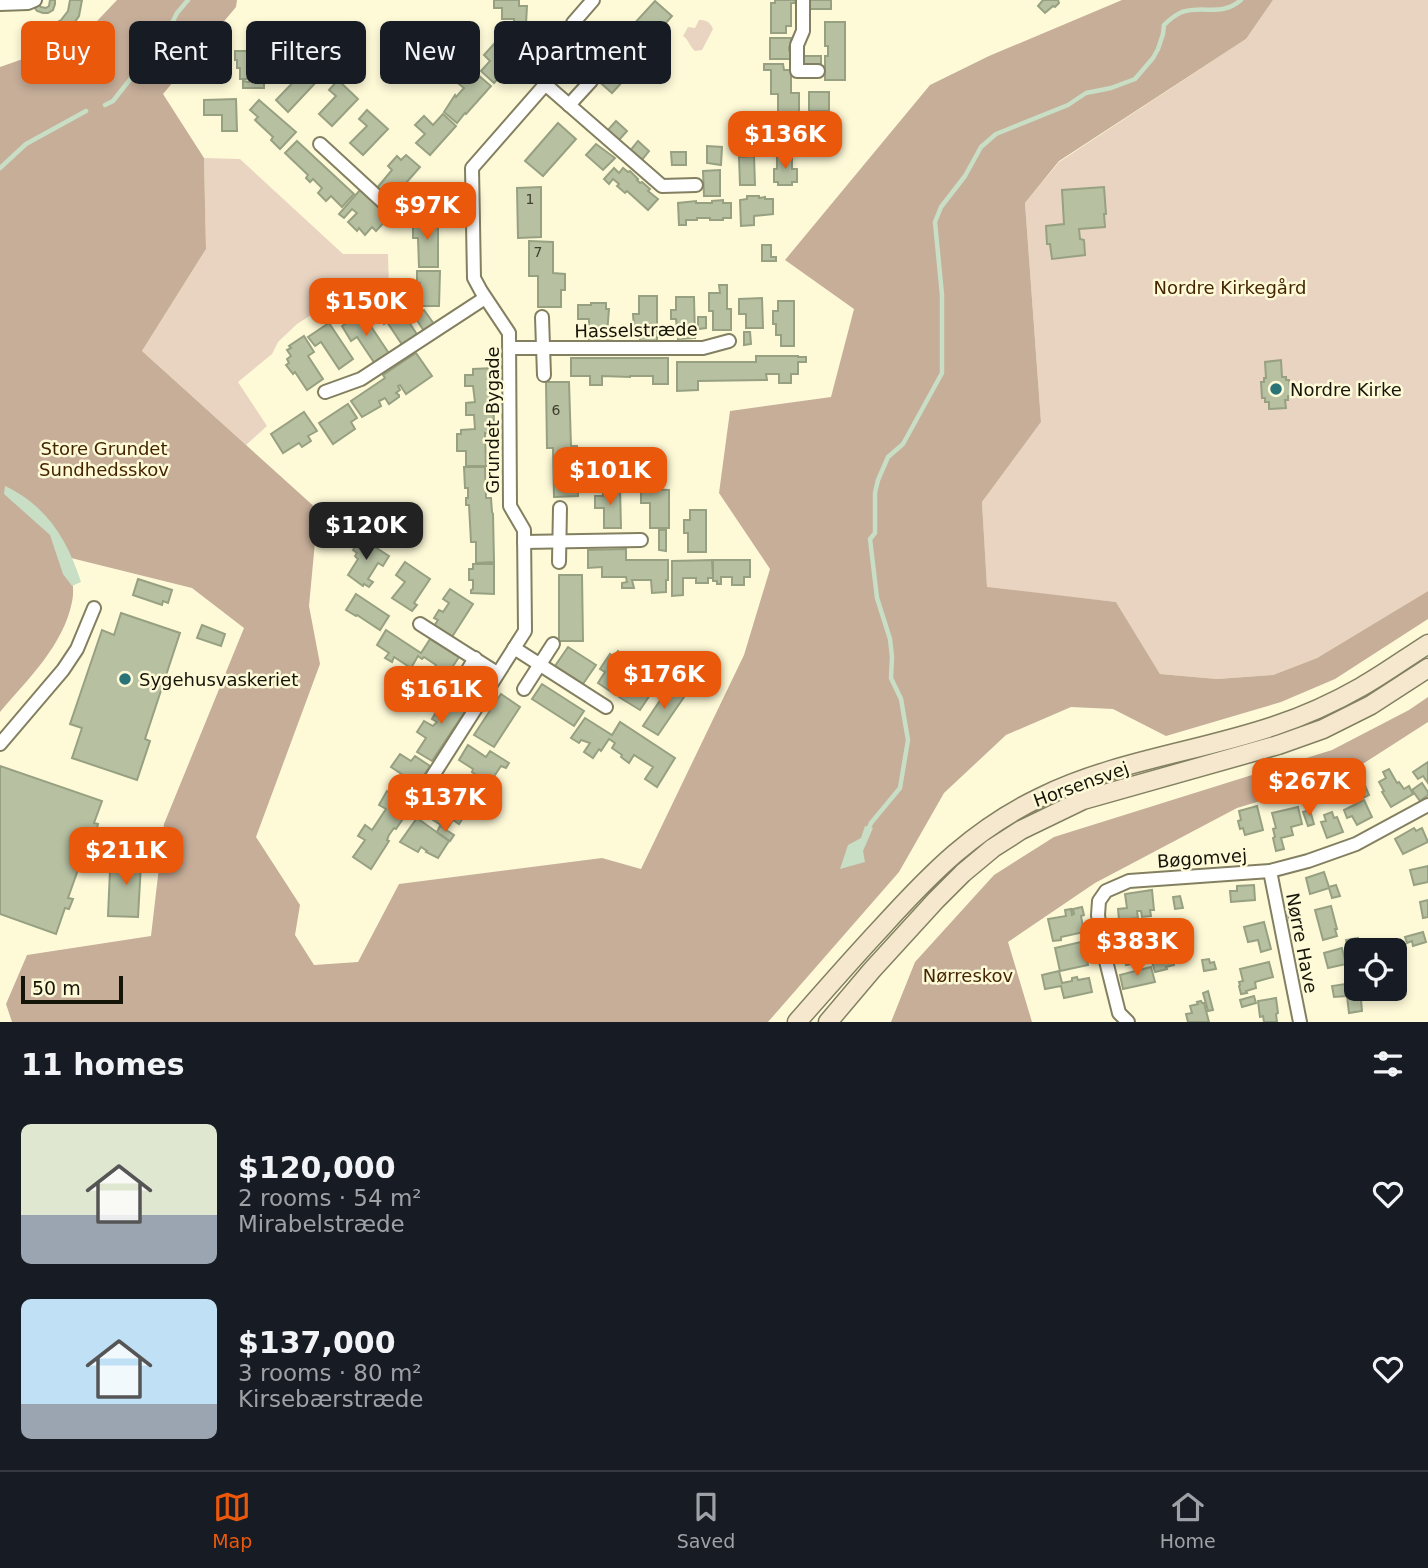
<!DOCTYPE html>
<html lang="en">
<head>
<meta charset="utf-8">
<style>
  :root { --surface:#171b24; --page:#242831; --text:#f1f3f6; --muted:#9ea1a6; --line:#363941; --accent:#ea580c }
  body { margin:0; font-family:"DejaVu Sans",sans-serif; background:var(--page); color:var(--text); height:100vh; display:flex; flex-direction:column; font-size:26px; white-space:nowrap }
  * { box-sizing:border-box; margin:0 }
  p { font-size:23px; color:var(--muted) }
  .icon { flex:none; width:38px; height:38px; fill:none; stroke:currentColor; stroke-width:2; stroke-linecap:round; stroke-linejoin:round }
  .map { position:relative; height:1022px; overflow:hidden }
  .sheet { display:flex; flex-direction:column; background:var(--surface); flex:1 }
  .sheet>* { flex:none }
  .top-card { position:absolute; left:21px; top:21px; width:700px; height:63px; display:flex; gap:14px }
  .tools { position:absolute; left:1344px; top:938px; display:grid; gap:14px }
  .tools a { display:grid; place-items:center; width:63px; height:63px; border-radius:10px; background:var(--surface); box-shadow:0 4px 10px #0003; font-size:35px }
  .scale { position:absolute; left:21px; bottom:18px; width:102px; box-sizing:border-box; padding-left:7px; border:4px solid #151408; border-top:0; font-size:19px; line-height:24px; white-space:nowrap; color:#151408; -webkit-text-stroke:5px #fefad8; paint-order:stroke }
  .price { position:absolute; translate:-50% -60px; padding:0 16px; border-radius:14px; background:var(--accent); color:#fff; font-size:23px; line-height:46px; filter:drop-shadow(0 2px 4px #0008) }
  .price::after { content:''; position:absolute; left:50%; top:42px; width:21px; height:16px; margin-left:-10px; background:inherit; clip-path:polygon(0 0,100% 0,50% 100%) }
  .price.current { background:#222; color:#fff }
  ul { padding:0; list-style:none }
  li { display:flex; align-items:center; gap:21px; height:175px; padding:0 21px }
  li span { display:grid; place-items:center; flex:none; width:196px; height:140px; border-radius:10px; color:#555 }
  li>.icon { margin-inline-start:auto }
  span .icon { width:84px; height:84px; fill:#fffc; stroke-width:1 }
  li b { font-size:30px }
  h2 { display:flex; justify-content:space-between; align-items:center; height:84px; padding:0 21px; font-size:30px }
  .chip { padding:0 24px; border-radius:10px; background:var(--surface); box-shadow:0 4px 10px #0003; font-size:24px; line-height:63px }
  .chip.current { background:var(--accent); color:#fff }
  .tabs { display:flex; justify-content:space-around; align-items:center; height:98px; border-top:2px solid var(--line); background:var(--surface); font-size:19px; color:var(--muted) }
  .tabs a { display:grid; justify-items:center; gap:4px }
  .tabs .current { color:var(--accent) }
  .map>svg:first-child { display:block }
</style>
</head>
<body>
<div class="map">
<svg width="1428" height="1022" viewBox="0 0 1428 1022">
  <rect width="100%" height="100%" fill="#fefad8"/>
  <g fill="#e9d4c2">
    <path d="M1273 0H1428V591L1317 658 1273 675 1217 679 1160 674 1116 602 987 588 982 502 1041 422 1025 203 1059 162 1246 39Z"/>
    <path d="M699 20C707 20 710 22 713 29L702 50 695 51C689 46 689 40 683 36L688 27 695 28Z"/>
    <path d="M204 158 240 159 343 254H388L389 289 362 304 338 300 324 307 297 324 278 342 272 354 238 382 267 426 246 445 142 351 206 249Z"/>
  </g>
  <g fill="#c6ae99">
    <path d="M117 0H237L236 7 163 94 204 158 206 249 142 351 318 510 309 606 320 664 256 837 300 905 295 935 314 965 358 962 399 884 602 858 641 869 744 655 770 569 719 493 730 411 831 397 854 309 785 260 930 85 989 56 1122 0H1273L1246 39 1059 161 1025 203 1041 422 982 502 987 587 1116 602 1160 674 1217 679 1273 675 1317 658 1428 591V619L1335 679 1281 702 1166 736 1113 709 1071 707 1006 735 944 793 899 872 768 1022H12L6 1004 27 955 151 936 164 824 244 628 192 588 71 558C71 572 75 588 72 602 63 646 28 679 0 712V67L80 39Z"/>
    <path d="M1428 697V722L1344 776 1237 808 1095 883 1008 942 1032 1022H891L915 962 994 875 1054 837 1332 750 1409 710Z"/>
  </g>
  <g fill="#c8dec5">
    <path d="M5 486C47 506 67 539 81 582L72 586 63 574 50 535 4 494Z"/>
    <path d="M865 826 873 828 863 851 865 862 840 869 848 845 861 838Z"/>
  </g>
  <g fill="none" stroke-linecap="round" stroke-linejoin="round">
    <g stroke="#c8dec5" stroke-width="4.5">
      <path d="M105 105 113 101 154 49 169 29 177 13 188 0"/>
      <path d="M0 168 26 144 86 111"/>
      <path d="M868 830 871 823 900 788 908 740 901 699 891 678 892 657 890 639 877 598 870 539 875 533V493L878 480 888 457 903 444 942 373V295L935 222 941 207 965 176 981 147 996 134 1068 105 1086 93 1111 88 1135 79 1153 58 1158 49 1163 34 1164 25C1169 20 1175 15 1182 12 1204 5 1221 17 1241 0"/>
    </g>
  </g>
  <g fill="#b7c1a2" stroke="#97a182" stroke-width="2">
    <path d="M50 0H55V4L53 10 48 13H43L37 11 34 7 39 5 41 7 46 8 49 6Z"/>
    <path d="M70 0H82L79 16 70 29 56 38 40 39 25 33 31 23 42 27 52 25 61 20 68 11Z"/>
    <path d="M494 0H519V6H527L526 24H514V19H502V8H494Z"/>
    <path d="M775 0H795L796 3H791V26H786V33H771V3H775Z"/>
    <rect x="810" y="0" width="21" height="9"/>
    <path d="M1043 0H1058L1059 3 1055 7 1053 6 1045 13 1038 6Z"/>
    <path d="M655 1 672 16 641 51 646 56 612 93 595 78 626 43 621 38Z"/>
    <path d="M825 22H845V80H825V56H828V46H825Z"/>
    <path d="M509 27H527V46L494 83 481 71 490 61 484 55 494 44 499 49 509 38Z"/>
    <path d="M770 38H791V47H789V50L791 49V59H770Z"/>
    <path d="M251 49H259V75H264V88H243V81L249 82 250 79H240V68H237V60H235V51H251Z"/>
    <rect x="800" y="56" width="21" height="8"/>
    <path d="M764 64H783L784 70H791V93H799V116L778 117V94H771V70H764Z"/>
    <path d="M307 68 319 79 288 112 276 100Z"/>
    <path d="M468 74 473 78 477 74 491 86 466 114 465 113 457 123 444 112 455 95 456 97 464 88 459 84Z"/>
    <path d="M338 80 358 99 332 126 319 114 336 96 329 90Z"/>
    <rect x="809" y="92" width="20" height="19"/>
    <path d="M236 99 237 131H222V115H204V100Z"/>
    <path d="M259 100 296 132 280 149 271 140 273 137 255 120 258 117 250 110Z"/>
    <path d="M367 110 388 129 363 155 350 143 367 126 359 119Z"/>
    <path d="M443 114 456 126 430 155 416 143 425 134 415 125 424 116 433 125Z"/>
    <path d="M828 120 829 139 809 140V121Z"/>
    <path d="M616 121 627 131 618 141 607 131Z"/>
    <path d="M558 123 576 139 543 176 525 161Z"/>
    <path d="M297 141 354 194 342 207 331 196 326 201 318 193 322 188 313 179 310 182 306 178 308 175 285 153Z"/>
    <path d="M638 141 649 151 641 161 630 151Z"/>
    <path d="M596 144 615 158 603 170 586 155Z"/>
    <path d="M707 146 722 147 721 165 707 163Z"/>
    <path d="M671 152H686V165H672Z"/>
    <path d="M406 155 420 167 391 200 377 188 392 170 388 166 397 156 401 160Z"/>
    <path d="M754 156 755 185H740L739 157Z"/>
    <path d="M777 156H792V169H797V182H792V185H778V182H774V169H777Z"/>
    <path d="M614 168 619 173 623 168 628 172 630 171 638 179 637 180 640 183 642 182 650 189 648 191 658 199 648 210 627 191 625 193 617 186 619 184 613 179 609 184 604 179Z"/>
    <path d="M720 170V196H704L703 171Z"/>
    <path d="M541 187V237L518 238 517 188Z"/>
    <path d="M1104 187 1106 214H1104L1105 227 1079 229 1080 239 1084 240 1085 255 1052 259 1050 244H1047L1046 226 1064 224 1062 190Z"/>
    <path d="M360 190 389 217 376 231 372 227 365 235 359 228 357 231 348 222 357 213 352 209 344 218 339 214Z"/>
    <path d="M747 196H759V198L765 197V199H773V214L754 216V225L741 226 740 200 747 199Z"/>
    <path d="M723 200V203H731V218H723V220H710V218H697V220H686V225H679L678 203 696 201V203H712V201Z"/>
    <path d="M413 220H438V267H419L418 238H413Z"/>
    <path d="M529 241 553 242V273L565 274V290H561V307H538V276H529Z"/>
    <path d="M762 245H771V257H776V261H762Z"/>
    <path d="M417 271H440L439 306H420V283H417Z"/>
    <path d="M719 285H727V309H731V330H713V311H709V293H720Z"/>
    <path d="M639 296H657V344H640V336H637V328H634L633 314H639Z"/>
    <path d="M676 297H694L695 338 678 339 676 319H671V310H676Z"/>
    <path d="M762 298 763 328H746V314H739V299Z"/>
    <path d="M391 300 399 311 401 310 418 336 403 346 387 322 384 324 376 310Z"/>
    <path d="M778 301H794V346H781V335H776V324H773V311H778Z"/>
    <path d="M591 303H606V309H609L607 334H612V343L589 345V319H578V305H591Z"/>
    <path d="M415 308 418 314 424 310 434 324 424 331 411 311Z"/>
    <path d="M362 313 390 355 375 364 357 337 351 341 342 326Z"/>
    <path d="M698 317H706V328L698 329Z"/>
    <path d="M329 323 353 359 339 369 321 342 315 346 308 337Z"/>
    <path d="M744 332H750L751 344 744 345Z"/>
    <path d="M304 336 314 352 308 356 323 379 307 390 295 372 293 374 286 365 289 363 287 359 291 356 287 350 291 348 289 346Z"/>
    <path d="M416 353 432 376 406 394 400 385 398 386 400 390 396 393 399 395V397L389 404 385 398 379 401 381 406 362 417 351 401 385 378 383 375Z"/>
    <path d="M756 356H798V357H806V362H798V374H791V383H779V374H766L767 380 698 381V390L677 391V362H756Z"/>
    <path d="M571 358H668V384H653V376H630V377L602 376V385H590V376H571Z"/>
    <path d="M1281 360 1282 377H1286V380H1289L1291 396H1288V400H1285L1286 408 1269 409V402H1265V398H1262L1261 382H1264V378H1266L1265 362Z"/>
    <path d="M493 368 494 433H485L486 466H466V451H457V434H461V430L475 429 474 415H466V403L475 402 473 386H465V375H473V369Z"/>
    <path d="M546 382H569L571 446H577L578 496 554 497 553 448H547Z"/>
    <path d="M348 404 357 418 351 422 355 429 333 444 319 423Z"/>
    <path d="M304 412 317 431 308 436 311 441 302 447 299 443 283 453 271 434Z"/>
    <path d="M464 467H485L486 498H491L492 512 493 514 494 562 476 563V542H471L469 505H466V498H468V488H465Z"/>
    <path d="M603 488H620L621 528H604V508H595V496H603Z"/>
    <path d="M641 489 669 490V528H650V503H641Z"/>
    <path d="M690 510H706V552H688V533H684V520H690Z"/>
    <path d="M659 530H666V551L659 550Z"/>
    <path d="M361 538 389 556 383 566 378 563 368 579 373 582 369 587 364 584 363 586 348 575 358 559 355 556 357 553 353 550Z"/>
    <path d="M626 549V560H668V580H666V592L652 593 651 580H632L634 588H622V583L627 582 626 577H602V567L588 568V550Z"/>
    <path d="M712 560 713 578H708V583H696V578H683V595L672 596V561Z"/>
    <path d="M713 560H750V577H744V585H732V577H721V584H717V581H713Z"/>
    <path d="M405 562 430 579 414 603 417 605 412 611 392 598 405 582 396 575Z"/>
    <path d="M473 564H494V594L471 593V590L473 589V580H469V569H473Z"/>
    <path d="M559 575H582L583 641H559Z"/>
    <path d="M138 579 172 590 168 603 163 601 162 605 133 595Z"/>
    <path d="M450 589 473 604 452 637 434 626 438 620 434 618 439 610 443 612 449 603 443 599Z"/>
    <path d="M356 594 389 616 380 630 357 615 356 616 346 610Z"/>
    <path d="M121 613 180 633 145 739 150 741 137 780 72 758 82 728 70 724 102 630 114 635Z"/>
    <path d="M202 625 225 634 221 646 197 638Z"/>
    <path d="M386 630 421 653 430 639 459 657 443 681 431 673 436 665 424 657 422 659 418 656 411 668 394 657 392 662 385 658 389 653 377 645Z"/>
    <path d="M568 647 596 665 583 684 555 666Z"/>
    <path d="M618 651 636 664 616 695 598 683 605 672 600 669 610 654 614 657Z"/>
    <path d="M648 667 662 677 640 710 619 697 634 676 640 679Z"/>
    <path d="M542 684 584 711 574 726 532 699Z"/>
    <path d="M669 687 684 697 658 735 643 726Z"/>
    <path d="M444 691 468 707 432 761 417 752 426 738 417 732 424 721 433 726 437 722 432 719 435 714 440 718 446 708 437 702Z"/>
    <path d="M501 694 520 707 494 747 474 735Z"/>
    <path d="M585 718 612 735 620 722 675 758 657 787 645 779 653 767 634 755 629 763 621 757 622 755 612 748 615 743 609 739 601 751 599 749 593 758 584 752 590 743 581 740 579 743 571 738Z"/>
    <path d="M468 745 486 757 490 751 509 763 506 768 501 766 491 781 486 777 484 780 472 772 473 769 459 760Z"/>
    <path d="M400 754 411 761 415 756 430 766 411 795 396 785 403 775 391 767Z"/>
    <path d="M1428 762V783L1423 776 1418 779 1413 772Z"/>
    <path d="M0 766 102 801 94 823 98 824 95 835 91 833 68 898 73 899 69 909 65 908 56 934 0 914Z"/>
    <path d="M1389 769 1397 783 1399 782 1404 789 1409 786 1413 794 1391 807 1382 792 1384 791 1379 782 1386 778 1383 772Z"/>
    <path d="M461 778 481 791 484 786 499 796 495 803 487 798 479 811 452 793Z"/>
    <path d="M1364 783 1369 795 1361 799 1355 787Z"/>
    <path d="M1422 783 1428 792V795L1420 801 1412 790Z"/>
    <path d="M387 791 411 807 396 829 394 828 389 835 387 840 389 841 371 869 353 857 365 840 358 836 365 825 372 830 386 809 379 805Z"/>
    <path d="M446 799 466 813 459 824 453 820 447 829 433 820Z"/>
    <path d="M1364 800 1372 817 1357 825 1352 816 1347 818 1344 810Z"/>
    <path d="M1257 806 1263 830 1245 835 1243 828 1240 829 1238 821 1241 820 1239 811Z"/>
    <path d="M1298 807 1302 824 1291 827 1293 835 1281 838 1284 849 1276 851 1273 838 1275 837 1273 829 1276 828 1272 813Z"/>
    <path d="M1310 810 1314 824 1308 826 1303 812Z"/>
    <path d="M1332 812 1334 818 1337 817 1343 832 1327 838 1321 822 1326 821 1324 815Z"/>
    <path d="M417 818 449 841 438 858 426 852 427 851 421 847 418 852 400 842Z"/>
    <path d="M440 826 454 835 450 841 437 832Z"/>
    <path d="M1414 828 1416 831 1422 828 1428 842 1403 854 1395 839Z"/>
    <path d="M120 855 147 856 146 864H141L138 917 108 916 110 870 123 871 124 863H120Z"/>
    <path d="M1428 866V882L1414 885 1410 870Z"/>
    <path d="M1324 872 1329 887 1336 885 1340 896 1332 898 1329 888 1310 894 1306 878Z"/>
    <path d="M1254 885 1255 900 1231 902 1230 891H1237V886Z"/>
    <path d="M1152 890 1154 910H1150L1151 916 1142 917 1141 911H1137L1138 918 1119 920 1118 909 1127 908 1125 894Z"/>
    <path d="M1180 896 1183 908 1175 909 1173 897Z"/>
    <path d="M1428 900V917L1423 918 1420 902Z"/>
    <path d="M1331 906 1337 929H1335L1337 936 1323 940 1315 910Z"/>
    <path d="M1082 907 1084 915 1081 916 1084 932 1061 937V940L1053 941 1048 919 1066 916 1065 910 1071 909 1072 915 1074 914 1073 909Z"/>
    <path d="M1299 910 1301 917 1289 920 1288 913Z"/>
    <path d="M1148 920 1150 927 1139 929 1138 922Z"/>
    <path d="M1264 922 1271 949 1261 952 1258 940 1248 942 1244 927Z"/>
    <path d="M1136 929 1142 955 1134 957 1136 963 1126 965 1117 934Z"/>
    <path d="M1423 932 1426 942 1413 946 1412 941 1407 943 1405 937Z"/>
    <path d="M1358 938 1360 945 1347 948 1346 940Z"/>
    <path d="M1081 942 1084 957H1087L1088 965 1060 971 1055 948Z"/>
    <path d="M1342 948 1346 964 1328 968 1324 953Z"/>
    <path d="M1165 959V961L1173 959 1174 965 1166 967 1167 969 1155 972 1152 962Z"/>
    <path d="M1209 959 1210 963 1214 962 1216 969 1204 971 1202 960Z"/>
    <path d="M1269 962 1273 977 1255 982 1256 988 1246 991 1247 993 1241 994 1239 986 1240 985 1239 982 1243 981 1240 969Z"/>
    <path d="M1151 967 1155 982 1123 989 1120 975Z"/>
    <path d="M1059 971 1062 983 1072 981V978L1077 977 1078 980 1089 978 1092 992 1064 998 1061 986 1045 989 1042 975Z"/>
    <path d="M1356 979V989H1365H1360L1362 1011 1349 1013 1347 996 1334 997 1332 986 1346 984 1345 980Z"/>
    <path d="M1208 991 1213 1010 1208 1011 1203 993Z"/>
    <path d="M1254 996 1256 1003 1242 1007 1240 1000Z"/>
    <path d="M1276 998 1278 1013 1276 1014 1277 1022H1264L1263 1016 1260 1017 1258 1001Z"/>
    <path d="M1201 1001 1202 1003H1204L1209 1022H1188L1186 1014 1192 1013 1190 1006 1198 1004 1197 1002Z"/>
  </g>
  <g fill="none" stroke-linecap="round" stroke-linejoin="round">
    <defs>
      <g id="minor">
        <path d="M803 0V31L797 45V71H818"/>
        <path d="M0 4 28 3 35 0"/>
        <path d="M545 84 662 186 696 185"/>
        <path d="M569 105 591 81"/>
        <path d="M320 144 395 213H472"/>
        <path d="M542 317 544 375"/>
        <path d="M510 348H703L729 341"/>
        <path d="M325 392 361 379 485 298"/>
        <path d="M524 542 641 540"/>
        <path d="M559 562 560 508"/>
        <path d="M420 624 497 673"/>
        <path d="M514 648 606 707"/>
        <path d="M457 688 475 658"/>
        <path d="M524 689 553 644"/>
        <path d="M0 744 63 670 77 649 94 608"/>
        <path d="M425 788 525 631 524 530 510 506 509 333 481 291 474 278 472 168 571 55 573 23 593 0"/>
        <path d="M1270 871 1300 1022"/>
        <path d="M1128 1022 1119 1013 1102 945 1098 915 1099 901 1106 891 1129 881 1270 871 1308 861 1356 844 1428 805"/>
      </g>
      <g id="secondary">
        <path d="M797 1022C825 990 853 958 882 927 931 873 974 829 1041 797 1114 761 1197 752 1274 726 1304 716 1333 703 1361 687 1384 674 1406 658 1428 644"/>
        <path d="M828 1022 872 970 936 900 963 873 993 848 1021 830 1083 800 1278 745 1323 729 1371 705 1428 668"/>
      </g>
    </defs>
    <use href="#minor" stroke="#838061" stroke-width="16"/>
    <use href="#secondary" stroke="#838061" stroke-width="21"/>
    <use href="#minor" stroke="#fff" stroke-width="12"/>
    <use href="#secondary" stroke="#f5e8ce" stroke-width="18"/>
  </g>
  <g fill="#2a7478" stroke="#fefad8" stroke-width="2.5">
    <circle cx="1276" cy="389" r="7"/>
    <circle cx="125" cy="679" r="7"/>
  </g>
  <g text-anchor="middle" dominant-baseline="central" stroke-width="5" stroke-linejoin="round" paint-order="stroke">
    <g font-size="14" fill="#3e3f2e">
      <text x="530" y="199">1</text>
      <text x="538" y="252">7</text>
      <text x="556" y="410">6</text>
    </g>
    <g font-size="18" fill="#452400" stroke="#fefad8">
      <text x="1230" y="287">Nordre Kirkegård</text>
      <text x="104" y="448">Store Grundet<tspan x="104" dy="21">Sundhedsskov</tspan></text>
      <text x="968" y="975">Nørreskov</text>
    </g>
    <g font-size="18" fill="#151408" stroke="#fefad8">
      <text transform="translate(636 330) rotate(-1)">Hasselstræde</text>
      <text transform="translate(492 420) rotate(-90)">Grundet Bygade</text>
      <text transform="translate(1081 784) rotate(-20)">Horsensvej</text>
      <text transform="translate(1202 858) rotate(-4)">Bøgomvej</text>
      <text transform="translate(1302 943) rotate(79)">Nørre Have</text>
    </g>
    <g font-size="18" fill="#151408" stroke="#fefad8" text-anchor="start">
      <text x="1290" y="389">Nordre Kirke</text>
      <text x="139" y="679">Sygehusvaskeriet</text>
    </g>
  </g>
</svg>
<div class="tools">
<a><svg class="icon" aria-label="locate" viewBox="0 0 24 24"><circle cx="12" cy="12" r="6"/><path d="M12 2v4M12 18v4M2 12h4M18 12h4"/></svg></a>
</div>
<div class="scale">50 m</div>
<b class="price" style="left:785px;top:171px">$136K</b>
<b class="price" style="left:427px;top:242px">$97K</b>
<b class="price" style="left:366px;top:338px">$150K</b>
<b class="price" style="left:610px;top:507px">$101K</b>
<b class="price current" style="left:366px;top:562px">$120K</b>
<b class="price" style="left:664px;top:711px">$176K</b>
<b class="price" style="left:441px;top:726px">$161K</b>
<b class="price" style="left:1309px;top:818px">$267K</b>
<b class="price" style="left:445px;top:834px">$137K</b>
<b class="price" style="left:126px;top:887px">$211K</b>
<b class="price" style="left:1137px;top:978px">$383K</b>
<div class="top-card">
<a class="chip current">Buy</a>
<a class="chip">Rent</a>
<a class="chip">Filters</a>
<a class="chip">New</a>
<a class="chip">Apartment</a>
</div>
</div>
<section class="sheet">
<h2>11 homes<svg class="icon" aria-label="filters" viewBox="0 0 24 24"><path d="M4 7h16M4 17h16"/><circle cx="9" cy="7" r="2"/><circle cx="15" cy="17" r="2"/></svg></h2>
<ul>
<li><span style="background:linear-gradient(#dfe7d0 65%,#9aa5b1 0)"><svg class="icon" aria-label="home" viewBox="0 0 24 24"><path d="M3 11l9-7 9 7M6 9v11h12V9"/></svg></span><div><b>$120,000</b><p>2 rooms · 54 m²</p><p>Mirabelstræde</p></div><svg class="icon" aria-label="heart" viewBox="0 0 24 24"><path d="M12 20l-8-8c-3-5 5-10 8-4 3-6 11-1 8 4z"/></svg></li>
<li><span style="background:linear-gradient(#bfe0f5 75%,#9aa5b1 0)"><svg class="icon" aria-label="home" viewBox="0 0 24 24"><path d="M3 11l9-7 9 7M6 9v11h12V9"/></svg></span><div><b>$137,000</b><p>3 rooms · 80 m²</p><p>Kirsebærstræde</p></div><svg class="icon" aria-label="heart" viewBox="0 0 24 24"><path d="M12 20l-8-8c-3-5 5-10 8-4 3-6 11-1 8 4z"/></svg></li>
</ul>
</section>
<nav class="tabs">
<a class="current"><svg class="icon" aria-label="map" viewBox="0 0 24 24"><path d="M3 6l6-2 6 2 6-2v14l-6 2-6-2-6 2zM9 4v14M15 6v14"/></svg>Map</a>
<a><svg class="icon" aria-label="saved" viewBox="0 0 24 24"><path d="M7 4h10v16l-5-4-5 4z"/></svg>Saved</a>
<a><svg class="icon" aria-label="home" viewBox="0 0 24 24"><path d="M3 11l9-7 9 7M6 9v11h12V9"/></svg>Home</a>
</nav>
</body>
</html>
